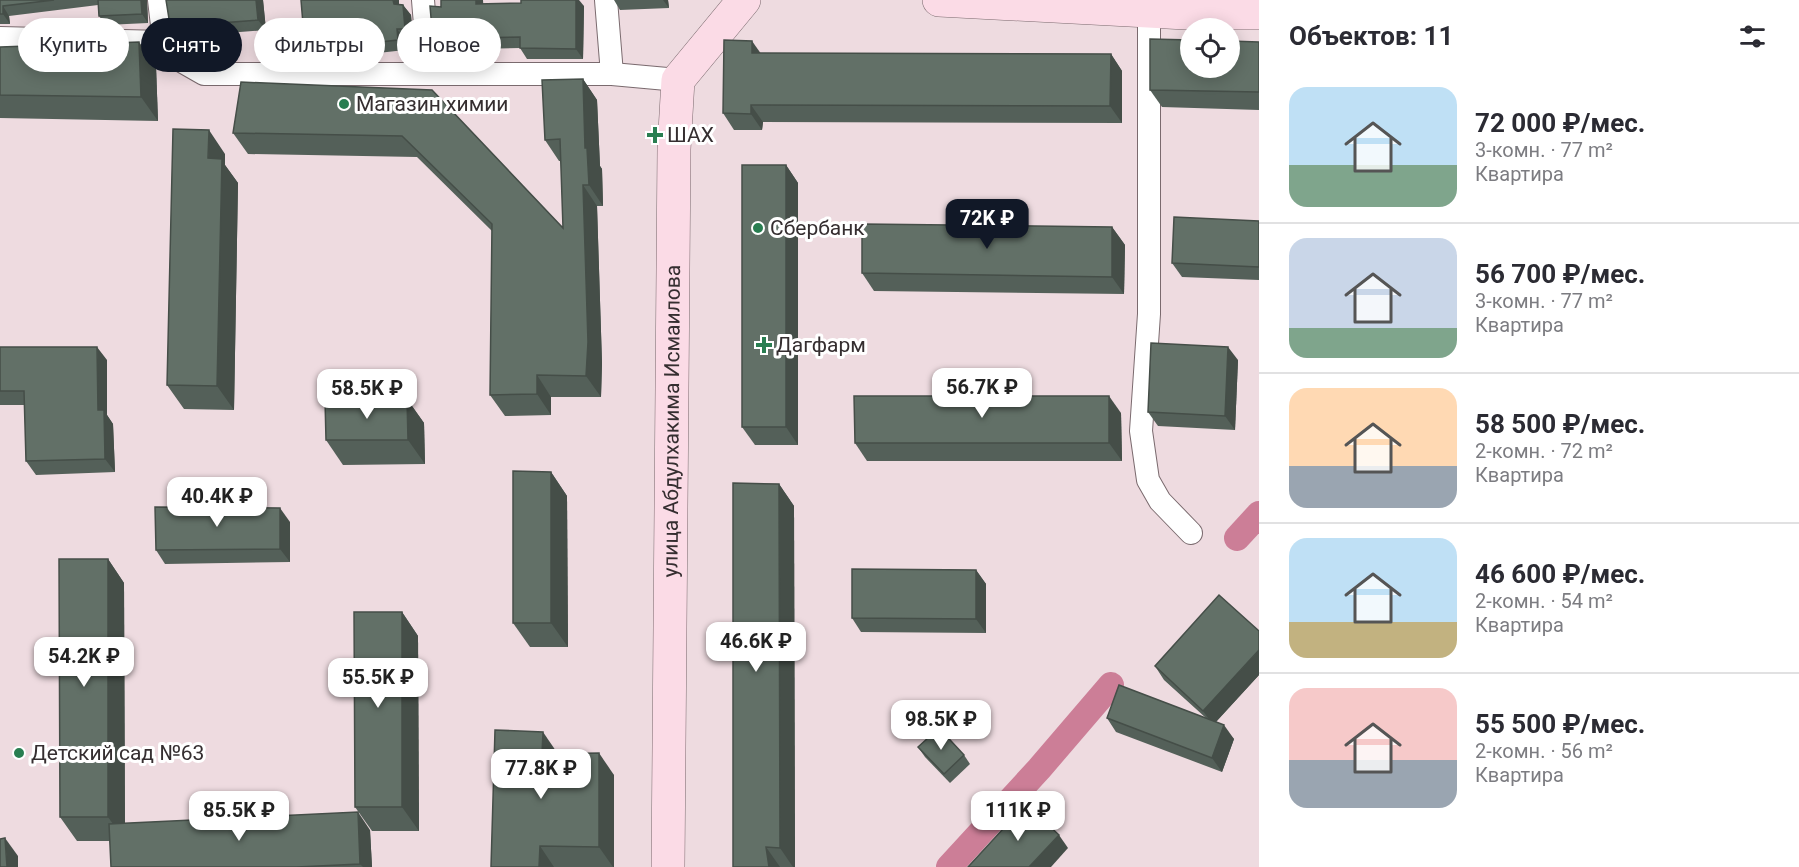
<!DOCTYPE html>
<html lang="ru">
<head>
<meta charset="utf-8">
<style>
  :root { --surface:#fff; --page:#f2f2f3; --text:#2b2b33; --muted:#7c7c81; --line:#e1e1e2; --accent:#111827 }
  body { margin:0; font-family:Roboto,sans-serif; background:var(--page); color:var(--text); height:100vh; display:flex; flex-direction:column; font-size:22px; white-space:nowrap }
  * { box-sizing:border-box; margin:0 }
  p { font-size:20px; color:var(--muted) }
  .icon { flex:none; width:33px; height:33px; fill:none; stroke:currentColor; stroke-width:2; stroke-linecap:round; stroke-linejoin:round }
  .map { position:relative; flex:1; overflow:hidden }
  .side { display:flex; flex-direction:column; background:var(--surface); width:540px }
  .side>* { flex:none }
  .hud { position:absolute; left:18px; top:18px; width:570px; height:54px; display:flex; gap:12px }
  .controls { position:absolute; left:1180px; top:18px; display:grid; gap:12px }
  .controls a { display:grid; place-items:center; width:60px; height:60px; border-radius:50%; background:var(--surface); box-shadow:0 3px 15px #0003; font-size:30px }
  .price { position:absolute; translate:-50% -51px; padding:0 14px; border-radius:12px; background:#fff; color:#222; font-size:20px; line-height:39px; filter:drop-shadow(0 2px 3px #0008) }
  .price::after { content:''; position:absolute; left:50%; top:36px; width:18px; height:14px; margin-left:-9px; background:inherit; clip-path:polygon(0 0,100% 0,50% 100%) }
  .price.selected { background:var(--accent); color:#fff }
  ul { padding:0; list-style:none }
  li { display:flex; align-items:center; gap:18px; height:150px; padding:0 30px }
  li+li { border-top:2px solid var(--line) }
  li span { display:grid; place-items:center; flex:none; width:168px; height:120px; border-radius:18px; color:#555 }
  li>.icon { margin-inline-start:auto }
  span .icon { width:72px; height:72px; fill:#fffc; stroke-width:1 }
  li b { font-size:26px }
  h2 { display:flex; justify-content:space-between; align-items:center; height:72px; padding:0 30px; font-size:26px }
  .pill { padding:0 21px; border-radius:27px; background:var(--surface); box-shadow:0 3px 15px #0003; font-size:21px; line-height:54px }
  .pill.selected { background:var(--accent); color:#fff }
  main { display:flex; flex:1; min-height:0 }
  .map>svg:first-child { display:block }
</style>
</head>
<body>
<main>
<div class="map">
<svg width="1259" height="867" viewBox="0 0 1259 867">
  <rect width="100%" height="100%" fill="#eedbe0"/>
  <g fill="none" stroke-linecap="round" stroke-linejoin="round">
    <g stroke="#cc7e97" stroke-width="26">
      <path d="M1237 538 1259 514"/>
      <path d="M949 867 1039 769 1111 685"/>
    </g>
    <defs>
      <g id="street">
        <path d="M159 0 164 42"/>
        <path d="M423 0 429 74"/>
        <path d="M606 0 612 74"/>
        <path d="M1149 10V314L1141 431 1148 480 1160 501 1191 533"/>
        <path d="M0 38 164 42 183 62 204 74H612L678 80"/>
      </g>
      <g id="secondary">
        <path d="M939 0 1186 13H1259"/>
        <path id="s1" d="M668 867 674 149 678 80 744 0"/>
      </g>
    </defs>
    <use href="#street" stroke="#7a6a6e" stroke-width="24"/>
    <use href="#secondary" stroke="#7a6a6e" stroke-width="34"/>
    <use href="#street" stroke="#fff" stroke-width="22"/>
    <use href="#secondary" stroke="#fbdbe6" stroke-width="33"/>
  </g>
  <g fill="#546059">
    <path d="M0 0H147L148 23 106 25 99 16 98 5 9 16 10 24H0Z"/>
    <path d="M166 0H263L266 30 227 33V50H202L198 44 179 38 177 36 170 25Z"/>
    <path d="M399 0V4L403 5 411 15 413 39H404L405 50 369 54 363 46 312 47 304 36Z"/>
    <path d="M441 0H483V4L584 6 583 59H527L520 48 475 49V58H453L446 47 445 39H440L432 29 441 7Z"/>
    <path d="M614 0H668L669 8 620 10Z"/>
    <path d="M1259 42V110L1162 107 1150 90Z"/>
    <path d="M0 47 156 66 158 121 0 118Z"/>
    <path d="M760 53 1111 54 1122 71V123L763 122 762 130H734L723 113Z"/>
    <path d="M583 79 597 100 600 166 602 169 603 206H597L602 363 601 397H551V415L505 416 490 395 492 231 417 157 248 154 233 133 432 90 563 228 561 161H559L545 140Z"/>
    <path d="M225 154V165L238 183 234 410 184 409 167 385Z"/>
    <path d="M786 165 798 183V445H755L742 427Z"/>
    <path d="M1259 221V280L1182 277 1172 263Z"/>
    <path d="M1112 227 1125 245 1124 294 874 291 862 273Z"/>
    <path d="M0 347 107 360V415L113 424 115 472 36 475 26 461 25 405H0Z"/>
    <path d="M1238 360 1235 430 1158 426 1148 412Z"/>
    <path d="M407 399 424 423 425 464 343 465 326 440Z"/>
    <path d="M1121 413 1122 461H867L855 443Z"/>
    <path d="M551 472 567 496 568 647H530L513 623Z"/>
    <path d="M779 484 794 506 795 867H733Z"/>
    <path d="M290 522V562L165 564 156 550Z"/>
    <path d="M108 559 124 583 125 824 370 830 372 867H111L110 841H77L60 817Z"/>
    <path d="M976 570 986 584V633L861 632 852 618Z"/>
    <path d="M402 612 418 636 419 831H372L355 807Z"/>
    <path d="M1155 666 1259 675 1216 722 1234 739 1222 772 1116 732 1107 718H1206L1164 680Z"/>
    <path d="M918 747 964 755 970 764 950 783 925 757Z"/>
    <path d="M558 753 614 775V867H491Z"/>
  </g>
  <g fill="#454e48">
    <path d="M141 0H147L148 23 142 14Z"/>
    <path d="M256 0H263L266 30 258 20Z"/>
    <path d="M393 0H399V6L394 4Z"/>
    <path d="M476 0H483L484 15 476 4Z"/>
    <path d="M576 0H579L584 6 583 59 576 49Z"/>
    <path d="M663 0H668L669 8Z"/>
    <path d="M403 5 411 15 413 39 405 29Z"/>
    <path d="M3 6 9 16 10 24 3 14Z"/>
    <path d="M220 23 227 33V50L219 40Z"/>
    <path d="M397 29 404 39 405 50 398 40Z"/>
    <path d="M467 38 475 49V58L468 47Z"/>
    <path d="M752 41 764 58 752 53Z"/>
    <path d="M139 42 156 66 158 121 141 97Z"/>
    <path d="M1111 54 1122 71V123L1110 106Z"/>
    <path d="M583 79 597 100 600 166 602 169 603 206 589 185 585 148Z"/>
    <path d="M751 105 763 122 762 130 751 114Z"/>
    <path d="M209 130 225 154V165L238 183 234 410 217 386 208 158Z"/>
    <path d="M786 165 798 183V445L786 427Z"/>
    <path d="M583 185 597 206 602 363 601 397 586 376Z"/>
    <path d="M1112 227 1125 245 1124 294 1112 277Z"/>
    <path d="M97 347 107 360V415L113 424 115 472 105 459 98 410Z"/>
    <path d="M1228 347 1238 360 1235 430 1225 416Z"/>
    <path d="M537 375 551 397V415L537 394Z"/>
    <path d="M1109 396 1121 413 1122 461 1109 443Z"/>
    <path d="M407 399 424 423 425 464 408 440Z"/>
    <path d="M551 472 567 496 568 647 551 623Z"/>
    <path d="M779 484 794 506 795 867H793L780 848Z"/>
    <path d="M280 508 290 522V562L280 549Z"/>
    <path d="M108 559 124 583 125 841 108 817Z"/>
    <path d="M976 570 986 584V633L976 619Z"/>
    <path d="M402 612 418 636 419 831 402 807Z"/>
    <path d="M1259 650V675L1213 725 1203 711Z"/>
    <path d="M1224 725 1234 739 1222 772 1212 758Z"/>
    <path d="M543 732 558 754H542Z"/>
    <path d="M599 753 614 775V867H613L599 847Z"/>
    <path d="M358 812 370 830 372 867H363L360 864Z"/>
    <path d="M1059 835 1068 848 1051 867H1029Z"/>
    <path d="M5 838 18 856V867H7Z"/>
    <path d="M540 846 554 867H539Z"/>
    <path d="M766 847 780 867H769Z"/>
  </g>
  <g fill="#627067" stroke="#454e48" stroke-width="1.5">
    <path d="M0 0H54L3 6V14H0Z"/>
    <path d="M98 0H141L142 14 99 16Z"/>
    <path d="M166 0H256L258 20 220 23 219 40H195V34L172 28 170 25Z"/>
    <path d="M301 0H393L394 4 403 5 405 29H397L398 40 361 44 360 35 304 36Z"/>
    <path d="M441 0H476V4L521 3V0H576V49L520 48V37L467 38 468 47H446L443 29H432L430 6 441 7Z"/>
    <path d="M1150 39 1191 40V68H1230V41L1259 42V92L1150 90Z"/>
    <path d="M724 40 752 41V53L1111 54 1110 106 751 105V114L723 113Z"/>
    <path d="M139 42 141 97 0 95V47Z"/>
    <path d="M583 79 585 148H587L589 185H583L588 342 586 376 537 375V394L490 395 492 224 402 136 233 133 241 82 432 90 563 228 560 139 545 140 542 80Z"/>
    <path d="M173 129 209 130 208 158 222 159 217 386 167 385Z"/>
    <rect x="742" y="165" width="44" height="262"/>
    <path d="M1174 217 1259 221V267L1172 263Z"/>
    <path d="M862 224 1112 227V277L862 273Z"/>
    <path d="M1151 343 1228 347 1225 416 1148 412Z"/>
    <path d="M0 347H97L98 410H104L105 459 26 461 24 391H0Z"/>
    <path d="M854 396H1109V443H855Z"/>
    <path d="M407 399 408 440H326L325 400Z"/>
    <path d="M513 471 551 472V623H513Z"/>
    <path d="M733 483 779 484 780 848 766 847 769 867H733Z"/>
    <path d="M155 507 280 508V549L156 550Z"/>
    <path d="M59 559H108V817H60Z"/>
    <path d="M852 569 976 570V619L852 618Z"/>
    <path d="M1219 595 1259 631V650L1203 711 1155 666Z"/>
    <path d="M354 612H402V807H355Z"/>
    <path d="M1119 685 1224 725 1212 758 1107 718Z"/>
    <path d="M939 728 964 755 944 774 918 747Z"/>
    <path d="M495 730 543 732 542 754 599 753V847L540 846 539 867H491Z"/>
    <path d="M1026 804 1059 835 1029 867H968Z"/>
    <path d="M358 812 360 864 297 867H111L109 824Z"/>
    <path d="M5 838 7 867H0V839Z"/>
  </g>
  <g fill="#297e51" stroke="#fff" stroke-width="2">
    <circle cx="344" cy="104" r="6"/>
    <path d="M652 126h6v6h6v6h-6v6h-6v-6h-6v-6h6z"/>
    <circle cx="758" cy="228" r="6"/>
    <path d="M761 336h6v6h6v6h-6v6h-6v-6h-6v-6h6z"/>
    <circle cx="19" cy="753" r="6"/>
  </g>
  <g text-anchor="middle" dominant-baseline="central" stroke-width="6" stroke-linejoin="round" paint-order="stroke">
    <g font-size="21" fill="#352e30" stroke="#fff" text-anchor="start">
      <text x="356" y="104">Магазин химии</text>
      <text x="667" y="135">ШАХ</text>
      <text x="770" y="228">Сбербанк</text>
      <text x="776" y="345">Дагфарм</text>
      <text x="31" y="753">Детский сад №63</text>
    </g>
    <g font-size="21" fill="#352e30" stroke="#fff">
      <text stroke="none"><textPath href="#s1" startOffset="446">улица Абдулхакима Исмаилова</textPath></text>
    </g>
  </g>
</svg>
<div class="controls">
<a><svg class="icon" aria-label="locate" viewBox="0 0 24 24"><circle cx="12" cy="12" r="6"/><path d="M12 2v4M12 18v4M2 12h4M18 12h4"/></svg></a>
</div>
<b class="price selected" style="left:987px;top:250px">72K ₽</b>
<b class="price" style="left:982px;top:419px">56.7K ₽</b>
<b class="price" style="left:367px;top:420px">58.5K ₽</b>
<b class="price" style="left:217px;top:528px">40.4K ₽</b>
<b class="price" style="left:756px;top:673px">46.6K ₽</b>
<b class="price" style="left:84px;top:688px">54.2K ₽</b>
<b class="price" style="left:378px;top:709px">55.5K ₽</b>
<b class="price" style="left:941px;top:751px">98.5K ₽</b>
<b class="price" style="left:541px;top:800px">77.8K ₽</b>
<b class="price" style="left:239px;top:842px">85.5K ₽</b>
<b class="price" style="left:1018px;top:842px">111K ₽</b>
<div class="hud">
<a class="pill">Купить</a>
<a class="pill selected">Снять</a>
<a class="pill">Фильтры</a>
<a class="pill">Новое</a>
</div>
</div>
<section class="side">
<h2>Объектов: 11<svg class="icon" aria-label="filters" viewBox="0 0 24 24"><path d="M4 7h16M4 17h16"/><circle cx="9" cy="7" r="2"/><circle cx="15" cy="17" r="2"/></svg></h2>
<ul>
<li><span style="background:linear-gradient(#bfe0f5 65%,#7fa58c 0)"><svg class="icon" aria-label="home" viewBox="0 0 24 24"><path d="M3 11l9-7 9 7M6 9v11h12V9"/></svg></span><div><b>72 000 ₽/мес.</b><p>3-комн. · 77 m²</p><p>Квартира</p></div></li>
<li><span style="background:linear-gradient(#c9d6e8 75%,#7fa58c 0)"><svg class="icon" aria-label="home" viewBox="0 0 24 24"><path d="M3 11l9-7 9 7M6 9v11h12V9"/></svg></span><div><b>56 700 ₽/мес.</b><p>3-комн. · 77 m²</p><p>Квартира</p></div></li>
<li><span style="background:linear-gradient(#ffd9b3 65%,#9aa5b1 0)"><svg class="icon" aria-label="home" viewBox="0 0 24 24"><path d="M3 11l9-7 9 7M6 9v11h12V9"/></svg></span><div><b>58 500 ₽/мес.</b><p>2-комн. · 72 m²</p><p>Квартира</p></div></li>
<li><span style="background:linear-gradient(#bfe0f5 70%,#c2b280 0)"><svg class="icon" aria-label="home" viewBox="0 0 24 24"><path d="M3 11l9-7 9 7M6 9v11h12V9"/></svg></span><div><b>46 600 ₽/мес.</b><p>2-комн. · 54 m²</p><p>Квартира</p></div></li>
<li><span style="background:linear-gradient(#f6c9c9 60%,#9aa5b1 0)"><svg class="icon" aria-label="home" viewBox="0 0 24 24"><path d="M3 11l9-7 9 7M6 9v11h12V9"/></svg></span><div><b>55 500 ₽/мес.</b><p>2-комн. · 56 m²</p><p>Квартира</p></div></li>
</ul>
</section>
</main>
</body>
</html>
